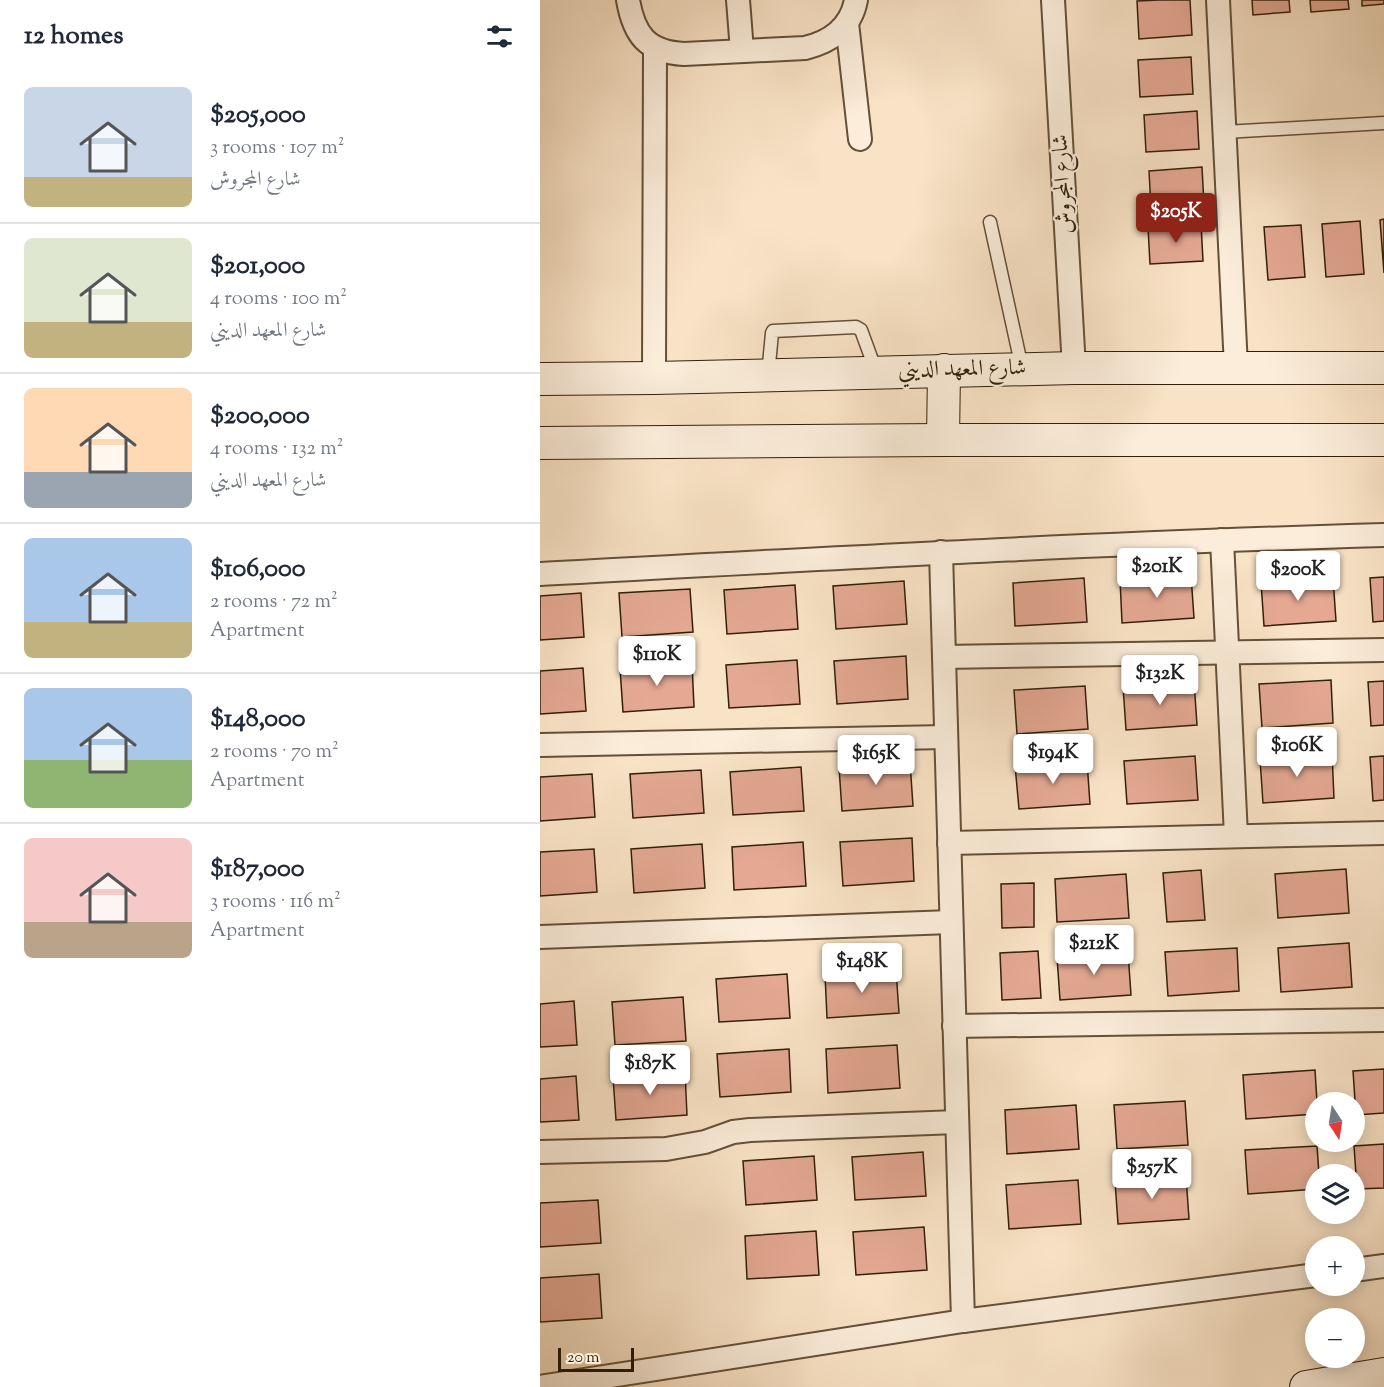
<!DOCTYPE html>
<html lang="en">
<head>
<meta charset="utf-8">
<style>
  :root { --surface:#fff; --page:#f2f2f3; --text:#1f2937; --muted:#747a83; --line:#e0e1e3; --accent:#8f2418 }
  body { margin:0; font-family:"Sorts Mill Goudy",Amiri,serif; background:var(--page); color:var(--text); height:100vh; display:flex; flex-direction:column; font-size:22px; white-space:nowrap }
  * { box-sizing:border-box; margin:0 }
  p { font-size:20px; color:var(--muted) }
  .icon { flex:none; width:33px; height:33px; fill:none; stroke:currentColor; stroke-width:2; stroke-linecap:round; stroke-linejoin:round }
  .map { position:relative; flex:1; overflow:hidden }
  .side { display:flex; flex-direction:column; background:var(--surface); width:540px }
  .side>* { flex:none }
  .needle { width:39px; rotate:168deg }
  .buttons { position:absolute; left:765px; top:1092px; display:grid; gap:12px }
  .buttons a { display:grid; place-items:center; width:60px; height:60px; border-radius:50%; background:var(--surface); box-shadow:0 3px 15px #0003; font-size:30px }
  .scale { position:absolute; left:18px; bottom:15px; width:76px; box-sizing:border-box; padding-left:6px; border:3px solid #321f08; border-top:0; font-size:16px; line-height:21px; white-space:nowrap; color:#321f08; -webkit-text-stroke:4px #fbedda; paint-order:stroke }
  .price { position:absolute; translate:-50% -51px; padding:0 14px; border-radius:6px; background:#fff; color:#222; font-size:20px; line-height:39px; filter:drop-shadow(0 2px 3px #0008) }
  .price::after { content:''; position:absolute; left:50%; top:36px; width:18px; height:14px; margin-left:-9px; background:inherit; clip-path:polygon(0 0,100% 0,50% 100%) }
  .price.on { background:var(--accent); color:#fff }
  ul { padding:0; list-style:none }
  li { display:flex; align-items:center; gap:18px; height:150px; padding:0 24px }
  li+li { border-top:2px solid var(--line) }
  li span { display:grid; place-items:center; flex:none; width:168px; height:120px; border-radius:9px; color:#555 }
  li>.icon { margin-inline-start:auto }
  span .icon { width:72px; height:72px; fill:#fffc; stroke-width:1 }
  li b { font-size:26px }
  h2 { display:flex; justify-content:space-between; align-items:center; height:72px; padding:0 24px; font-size:26px }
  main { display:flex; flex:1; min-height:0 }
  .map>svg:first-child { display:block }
</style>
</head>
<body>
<main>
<section class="side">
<h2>12 homes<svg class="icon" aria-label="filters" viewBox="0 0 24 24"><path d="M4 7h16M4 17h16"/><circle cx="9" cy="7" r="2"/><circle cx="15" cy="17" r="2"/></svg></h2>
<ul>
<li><span style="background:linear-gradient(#c9d6e8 75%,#c2b280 0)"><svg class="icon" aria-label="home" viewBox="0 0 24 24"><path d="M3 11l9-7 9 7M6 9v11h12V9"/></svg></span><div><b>$205,000</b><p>3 rooms · 107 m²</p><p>شارع المجروش</p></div></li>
<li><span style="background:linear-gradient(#dfe7d0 70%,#c2b280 0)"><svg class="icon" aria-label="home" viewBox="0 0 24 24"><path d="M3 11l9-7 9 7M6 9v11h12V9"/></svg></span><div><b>$201,000</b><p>4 rooms · 100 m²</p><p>شارع المعهد الديني</p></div></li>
<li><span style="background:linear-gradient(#ffd9b3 70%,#9aa5b1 0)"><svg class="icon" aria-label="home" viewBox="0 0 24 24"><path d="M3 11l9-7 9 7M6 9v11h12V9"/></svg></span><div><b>$200,000</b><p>4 rooms · 132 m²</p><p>شارع المعهد الديني</p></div></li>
<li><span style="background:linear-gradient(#a9c7e8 70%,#c2b280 0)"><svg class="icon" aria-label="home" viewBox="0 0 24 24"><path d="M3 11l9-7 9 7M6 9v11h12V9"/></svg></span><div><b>$106,000</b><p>2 rooms · 72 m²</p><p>Apartment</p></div></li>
<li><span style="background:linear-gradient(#a9c7e8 60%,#8fb573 0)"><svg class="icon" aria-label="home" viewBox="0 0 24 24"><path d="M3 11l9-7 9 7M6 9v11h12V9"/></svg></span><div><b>$148,000</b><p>2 rooms · 70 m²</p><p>Apartment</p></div></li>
<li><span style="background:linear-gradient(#f6c9c9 70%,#b9a48a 0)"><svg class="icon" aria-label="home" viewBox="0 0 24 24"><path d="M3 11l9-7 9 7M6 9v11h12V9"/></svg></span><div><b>$187,000</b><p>3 rooms · 116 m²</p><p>Apartment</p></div></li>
</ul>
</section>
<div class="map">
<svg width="844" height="1387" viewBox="0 0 844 1387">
  <rect width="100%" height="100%" fill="#f9e3c6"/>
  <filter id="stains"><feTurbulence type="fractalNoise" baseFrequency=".00333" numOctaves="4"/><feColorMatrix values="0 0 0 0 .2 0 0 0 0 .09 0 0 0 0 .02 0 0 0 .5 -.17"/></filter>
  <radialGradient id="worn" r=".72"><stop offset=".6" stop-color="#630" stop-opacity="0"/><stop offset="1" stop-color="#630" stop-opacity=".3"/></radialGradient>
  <g fill="#e4a893" stroke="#321f08" stroke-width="1.5">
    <path d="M619 0H650L652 35 599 39 597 1Z"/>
    <path d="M712 0H749L750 12 713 15Z"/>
    <path d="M770 0H808L809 9 771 12Z"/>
    <path d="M822 0H844V4L822 6Z"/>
    <path d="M651 57 653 94 600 97 598 60Z"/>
    <path d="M657 111 659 149 606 152 604 115Z"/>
    <path d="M662 167 664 205 611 208 609 171Z"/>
    <path d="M844 219V273L840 220Z"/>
    <path d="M820 221 824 274 786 277 782 224Z"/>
    <path d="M661 223 663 261 610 264 608 227Z"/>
    <path d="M761 225 765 277 728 280 724 227Z"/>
    <path d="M651 575 654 618 582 623 580 579Z"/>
    <path d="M844 577V621L833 622 830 578Z"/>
    <path d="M544 578 547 622 475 626 473 583Z"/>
    <path d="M793 578 796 621 724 626 721 582Z"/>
    <path d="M364 581 367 624 296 629 293 586Z"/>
    <path d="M255 585 258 629 187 634 184 590Z"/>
    <path d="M150 589 153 632 82 637 79 593Z"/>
    <path d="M41 593 44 637 0 640V596Z"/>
    <path d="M366 656 368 699 297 704 294 661Z"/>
    <path d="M257 660 260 704 189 708 186 665Z"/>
    <path d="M152 663 154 707 83 712 80 668Z"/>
    <path d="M43 668 46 711 0 714V671Z"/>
    <path d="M791 680 793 723 722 728 719 684Z"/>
    <path d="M654 681 657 725 586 730 583 686Z"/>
    <path d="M844 681V725L831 726 828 682Z"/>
    <path d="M545 686 548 729 477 734 474 690Z"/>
    <path d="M792 754 794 798 723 803 720 759Z"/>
    <path d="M655 756 658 800 587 804 584 761Z"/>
    <path d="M844 756V800L833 801 830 757Z"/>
    <path d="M547 761 550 804 479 809 475 765Z"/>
    <path d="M370 762 373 806 302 811 299 767Z"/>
    <path d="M261 767 264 811 193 815 190 772Z"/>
    <path d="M161 770 164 813 93 818 90 774Z"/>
    <path d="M52 774 55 817 0 821V777Z"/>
    <path d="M372 838 374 881 303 886 300 842Z"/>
    <path d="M263 842 266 886 194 890 192 847Z"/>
    <path d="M162 844 165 888 94 893 91 849Z"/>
    <path d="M54 849 57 892 0 896V852Z"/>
    <path d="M806 869 809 913 738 918 735 874Z"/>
    <path d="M661 870 665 920 627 922 623 873Z"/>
    <path d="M586 874 589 918 517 922 515 879Z"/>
    <path d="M494 883V927L462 928 461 884Z"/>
    <path d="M809 943 812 987 741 992 738 948Z"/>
    <path d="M697 948 699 991 628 996 625 952Z"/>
    <path d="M498 951 501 998 462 1000 460 953Z"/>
    <path d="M588 952 591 995 520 1000 517 957Z"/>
    <path d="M356 970 359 1013 287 1018 285 974Z"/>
    <path d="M247 974 250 1018 179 1022 176 979Z"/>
    <path d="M143 997 146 1041 75 1045 72 1002Z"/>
    <path d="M34 1001 37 1045 0 1047V1004Z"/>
    <path d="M357 1045 360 1088 288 1093 286 1049Z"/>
    <path d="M249 1049 251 1092 180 1097 177 1054Z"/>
    <path d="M844 1069V1113L816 1115 813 1071Z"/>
    <path d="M775 1070 777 1102 776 1114 706 1119 703 1075Z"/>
    <path d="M145 1072 147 1115 76 1120 73 1077Z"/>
    <path d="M36 1076 39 1120 0 1122V1079Z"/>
    <path d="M645 1101 648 1145 577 1149 574 1105Z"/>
    <path d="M536 1105 539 1149 467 1154 465 1110Z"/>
    <path d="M844 1144V1188L817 1189 814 1146Z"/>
    <path d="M777 1146 779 1174H776V1189L708 1194 705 1150Z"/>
    <path d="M383 1152 386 1196 315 1200 312 1157Z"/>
    <path d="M274 1156 277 1200 206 1205 203 1161Z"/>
    <path d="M646 1176 649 1219 578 1224 575 1181Z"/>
    <path d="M538 1180 541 1224 469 1229 466 1185Z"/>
    <path d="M58 1200 61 1243 0 1247V1203Z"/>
    <path d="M384 1227 387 1270 316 1275 313 1232Z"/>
    <path d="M276 1231 279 1275 207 1279 205 1236Z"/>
    <path d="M59 1274 62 1318 0 1322V1278Z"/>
  </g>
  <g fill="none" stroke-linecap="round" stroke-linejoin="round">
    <defs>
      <g id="lane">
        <path d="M685 132 844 123"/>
        <path d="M450 222 482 368"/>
        <path d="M228 375 232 333 233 331 316 327 321 330 336 371"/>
      </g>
      <g id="street">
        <path d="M88 0C94 35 107 52 144 54L265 48C291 42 311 27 316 0"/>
        <path d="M198 0 202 51"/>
        <path d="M513 0 534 368"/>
        <path d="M678 0 696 367"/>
        <path d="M307 23 320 139"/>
        <path d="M114 378 115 48"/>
        <path d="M682 540 696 836"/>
        <path d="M401 552 423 1321"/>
        <path d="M0 574C281 559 562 543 844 535"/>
        <path d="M404 657 844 650"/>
        <path d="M0 745 406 737"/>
        <path d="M409 843 844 833"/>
        <path d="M0 937 411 922"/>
        <path d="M414 1026 844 1020"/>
        <path d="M0 1152 126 1149 165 1142 193 1132 210 1130 417 1122"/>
        <path d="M814 1270 844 1266"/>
        <path d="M0 1387 423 1321 776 1275"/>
      </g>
      <g id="secondary">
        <path d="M0 379 114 378 534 368H844"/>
        <path d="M403 440 404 370"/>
        <path d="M0 443 403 440H844"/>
        <path d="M766 1387 844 1374"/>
      </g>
    </defs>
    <use href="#lane" stroke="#645038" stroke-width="15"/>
    <use href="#street" stroke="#645038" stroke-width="26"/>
    <use href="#secondary" stroke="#321f08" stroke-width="34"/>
    <use href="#lane" stroke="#fbedda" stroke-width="12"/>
    <use href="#street" stroke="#fbedda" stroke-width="22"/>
    <use href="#secondary" stroke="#fbedda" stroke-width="32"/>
  </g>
  <g text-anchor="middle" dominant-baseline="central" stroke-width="4.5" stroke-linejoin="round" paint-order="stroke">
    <g font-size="22" fill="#321f08" stroke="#fbedda">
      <text transform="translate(524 184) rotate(-93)">شارع المجروش</text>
      <text transform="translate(422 370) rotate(-1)">شارع المعهد الديني</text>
    </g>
  </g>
  <rect width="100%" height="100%" filter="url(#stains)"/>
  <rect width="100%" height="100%" fill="url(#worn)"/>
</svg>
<div class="buttons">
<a><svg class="needle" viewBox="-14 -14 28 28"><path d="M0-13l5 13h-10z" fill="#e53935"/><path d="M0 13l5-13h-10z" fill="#747a83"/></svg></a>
<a><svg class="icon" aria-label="layers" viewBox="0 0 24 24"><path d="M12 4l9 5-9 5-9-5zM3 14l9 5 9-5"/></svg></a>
<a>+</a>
<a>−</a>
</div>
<div class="scale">20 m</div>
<b class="price on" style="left:636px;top:244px">$205K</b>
<b class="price" style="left:617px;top:599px">$201K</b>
<b class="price" style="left:758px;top:602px">$200K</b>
<b class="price" style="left:117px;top:687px">$110K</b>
<b class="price" style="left:620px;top:706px">$132K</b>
<b class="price" style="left:757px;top:778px">$106K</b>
<b class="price" style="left:513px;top:785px">$194K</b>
<b class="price" style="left:336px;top:786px">$165K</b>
<b class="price" style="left:554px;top:976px">$212K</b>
<b class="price" style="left:322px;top:994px">$148K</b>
<b class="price" style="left:110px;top:1096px">$187K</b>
<b class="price" style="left:612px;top:1200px">$257K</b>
</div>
</main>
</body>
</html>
